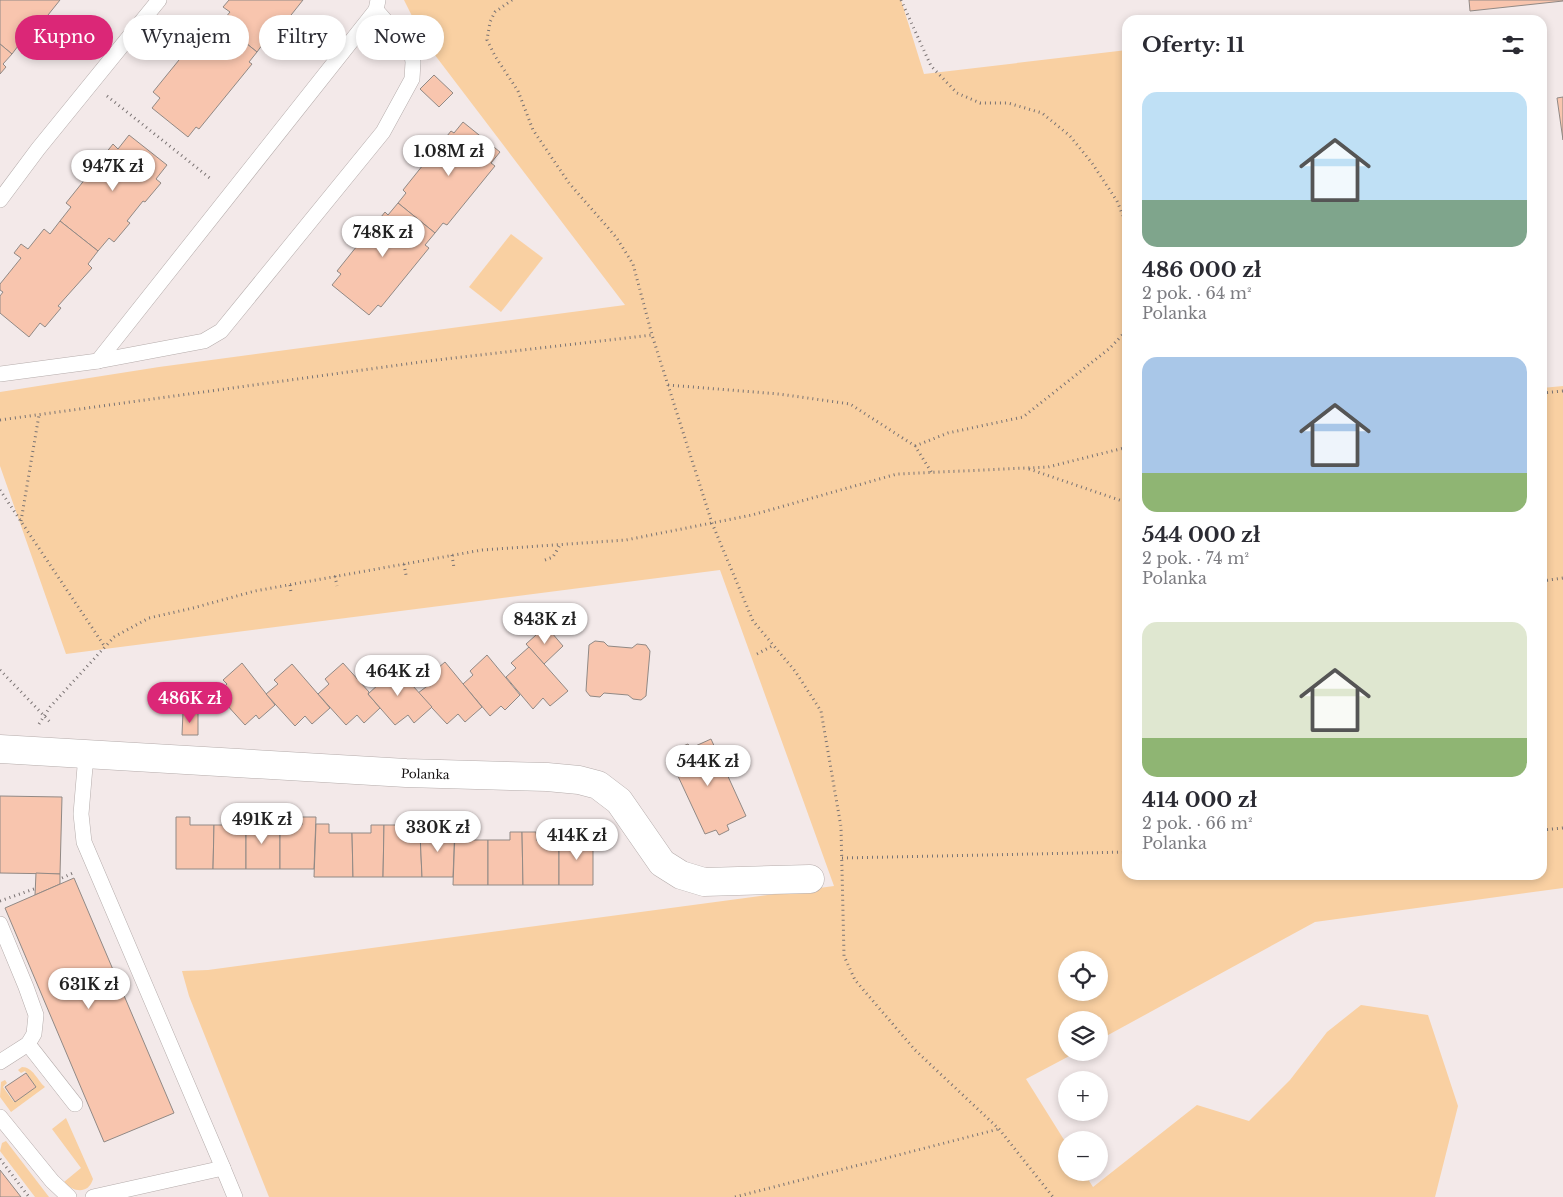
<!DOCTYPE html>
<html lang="pl">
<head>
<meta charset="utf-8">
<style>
  :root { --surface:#fff; --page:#f2f2f3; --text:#2b2b33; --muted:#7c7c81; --accent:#db2777 }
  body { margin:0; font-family:"Libre Baskerville",serif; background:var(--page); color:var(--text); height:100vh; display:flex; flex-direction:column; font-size:19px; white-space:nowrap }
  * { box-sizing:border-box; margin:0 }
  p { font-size:16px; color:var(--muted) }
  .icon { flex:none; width:28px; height:28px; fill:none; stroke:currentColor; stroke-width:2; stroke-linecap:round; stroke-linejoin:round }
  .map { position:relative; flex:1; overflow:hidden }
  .side { position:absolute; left:1122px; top:15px; width:425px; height:865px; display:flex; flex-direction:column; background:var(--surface); border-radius:15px; box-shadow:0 2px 8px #0003 }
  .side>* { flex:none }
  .hud { position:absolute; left:15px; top:15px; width:475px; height:45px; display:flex; gap:10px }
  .fabs { position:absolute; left:1058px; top:951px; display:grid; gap:10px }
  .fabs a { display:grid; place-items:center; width:50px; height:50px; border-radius:50%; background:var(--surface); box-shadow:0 2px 8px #0003; font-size:25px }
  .price { position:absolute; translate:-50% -42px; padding:0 11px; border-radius:18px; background:#fff; color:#222; font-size:16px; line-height:32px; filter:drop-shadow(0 1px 2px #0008) }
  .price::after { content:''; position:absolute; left:50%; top:30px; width:15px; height:11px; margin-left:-8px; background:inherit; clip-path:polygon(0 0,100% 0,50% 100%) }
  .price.selected { background:var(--accent); color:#fff }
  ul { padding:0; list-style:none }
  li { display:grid; align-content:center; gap:10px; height:265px; padding:0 20px }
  li span { display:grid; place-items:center; height:155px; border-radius:15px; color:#555 }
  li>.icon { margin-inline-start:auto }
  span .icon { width:90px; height:90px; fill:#fffc; stroke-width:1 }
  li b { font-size:21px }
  h2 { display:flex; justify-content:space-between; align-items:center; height:60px; padding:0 20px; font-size:21px }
  .tag { padding:0 18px; border-radius:22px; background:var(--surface); box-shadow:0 2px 8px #0003; font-size:18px; line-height:45px }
  .tag.selected { background:var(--accent); color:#fff }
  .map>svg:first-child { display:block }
</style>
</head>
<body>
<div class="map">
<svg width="1563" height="1197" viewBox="0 0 1563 1197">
  <rect width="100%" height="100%" fill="#f3e9e9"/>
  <g fill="#f9d0a2" fill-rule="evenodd">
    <path d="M404 0H901L924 74 1127 50 1128 875H1542V388L1563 386V888L1315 922 1099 1040V1020H1066V1052L1075 1053 1026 1079 1066 1143V1172L1084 1173 1093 1187 1197 1105 1249 1121 1290 1080 1327 1032 1361 1005 1428 1015 1458 1106 1435 1197H269L189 996 182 971 208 970 834 886 720 570 66 654 0 466V392L159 367 625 305 425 42ZM1066 960H1099V992H1066Z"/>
    <path d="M511 234 543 258 501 312 469 287Z"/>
    <path d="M22 1067C33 1067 37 1080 45 1087L11 1112 0 1097 1 1082 5 1080 7 1083 3 1087 14 1102 36 1087 25 1071 21 1073 18 1070Z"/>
    <path d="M66 1118 93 1179C88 1195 73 1192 64 1182L81 1168 52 1129Z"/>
    <path d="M6 1141 49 1197H35L0 1151 2 1143Z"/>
  </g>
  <g fill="#f8c5ae" stroke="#918985">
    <path d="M0 0H60L24 45 21 42 12 54 0 44Z"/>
    <path d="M229 0H303L268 44 265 41 257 52 221 23 230 12 223 7Z"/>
    <path d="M1469 0H1563V1L1470 11Z"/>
    <path d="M221 23 257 52 249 62 252 64 199 129 196 127 188 137 152 108 160 98 153 92 179 60 172 54 179 44 187 50 206 27 213 33Z"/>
    <path d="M0 44 12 54 3 64 6 67 0 74Z"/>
    <path d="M434 75 453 93 439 107 420 89Z"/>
    <path d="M1563 97V140L1557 98Z"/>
    <path d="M463 122 500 152 491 163 495 166 447 225 443 223 435 233 398 203 406 193 403 190 427 160 418 152 425 143 435 151 451 131 454 133Z"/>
    <path d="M129 135 167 165 156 179 161 183 145 202 143 201 127 221 130 223 114 242 109 238 98 251 60 221 71 207 66 203 90 173 83 168 90 159 97 164 113 144 118 149Z"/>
    <path d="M398 203 435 233 425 245 429 248 381 307 378 305 369 315 332 285 341 274 337 271 361 241 352 234 359 225 369 232 385 212 388 215Z"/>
    <path d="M60 221 98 251 88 264 92 268 58 306 61 308 45 327 40 323 29 337 0 313V296L3 292 0 290V284L21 258 14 253 21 244 28 249 44 229 50 234Z"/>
    <path d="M546 626 563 646 544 664 526 644Z"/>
    <path d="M595 641 604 642 608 646 632 648 637 644 646 645 650 651 646 696 641 700 633 699 628 695 604 693 600 697 590 696 586 691 589 645Z"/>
    <path d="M529 647 568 691 550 706 543 698 533 709 506 677 516 668 511 663Z"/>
    <path d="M487 655 520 695 505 710 501 706 490 716 463 684 473 675 470 671Z"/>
    <path d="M445 662 482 707 465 722 458 714 447 724 418 693 430 684 426 678Z"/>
    <path d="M242 663 275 705 259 719 256 715 245 725 217 694 227 684 223 680Z"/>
    <path d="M343 663 369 692 368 694 380 708 364 723 357 715 346 725 318 694 329 684 325 679Z"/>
    <path d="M292 664 330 708 312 724 305 716 295 726 266 694 278 684 274 680Z"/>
    <path d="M393 664 432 707 414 723 408 715 395 725 368 694 379 684 375 679Z"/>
    <path d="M183 712 198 713V735H182Z"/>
    <path d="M711 739 746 816 727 825 729 830 719 835 716 830 705 834 670 759 681 754 678 748 688 744 691 748Z"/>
    <path d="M0 796 62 797 60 874 0 873Z"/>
    <path d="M176 817H190V825H214L213 869H176Z"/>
    <path d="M232 817H246V869H213L214 825H232Z"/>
    <path d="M246 817H259V825H280V869H246Z"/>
    <path d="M301 817H316L314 869H280V825H302Z"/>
    <path d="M316 824H329V833H352L353 877H314Z"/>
    <path d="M371 825H384L383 877H353L352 833H371Z"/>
    <path d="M384 825H398V833H420L422 877H383Z"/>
    <path d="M440 825H455L453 877H422L420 833H440Z"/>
    <path d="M455 832H467L468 840H488V885H453Z"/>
    <path d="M510 832H522L523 885H488V840H510Z"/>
    <path d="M522 832H536L537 841H559V885H523Z"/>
    <path d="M593 832V885H559V841H581L579 833Z"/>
    <path d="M36 873 60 874V884L35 895Z"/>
    <path d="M74 878 174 1113 104 1142 5 908Z"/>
    <path d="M26 1073 36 1087 15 1102 5 1087Z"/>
    <path d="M0 1170 21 1197H0Z"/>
  </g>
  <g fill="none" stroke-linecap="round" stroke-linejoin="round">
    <defs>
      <g id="service">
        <path d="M0 200 38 149 159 0"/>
        <path d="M98 361 204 341 221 331 383 132 412 79 413 62 411 50 376 10"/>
        <path d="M0 374 98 361 376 10 378 0"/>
        <path d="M86 755 81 814 84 842 223 1168"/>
        <path d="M0 924 26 987 36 1015 34 1034 28 1044 0 1062"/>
        <path d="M28 1044 75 1104"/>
        <path d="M0 1117 52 1181 69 1197"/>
        <path d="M93 1197 223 1168 235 1197"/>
      </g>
      <g id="minor">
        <path id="s1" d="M0 749 406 773 547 777 579 780 598 785 619 801 662 863 681 875 704 882 810 879"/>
      </g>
    </defs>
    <use href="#service" stroke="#b5acab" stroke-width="16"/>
    <use href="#minor" stroke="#b5acab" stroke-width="29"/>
    <g stroke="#7a7373" stroke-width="3" stroke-dasharray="1 4" stroke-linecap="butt">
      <path d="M512 0 495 12 490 22 487 40 495 56 518 91 533 130 569 183 616 237 633 264 652 335 712 523 753 621 795 671 821 711 841 827 844 956 855 980 915 1050 999 1129 1053 1197"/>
      <path d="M901 0 931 66 957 93 980 103H1008L1042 113 1070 136 1092 163 1117 201 1128 228"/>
      <path d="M107 96 211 179"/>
      <path d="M668 385 779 394 850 404 915 446 932 473"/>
      <path d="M1542 393 1563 391"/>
      <path d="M0 420 428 361 652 335"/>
      <path d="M915 446 948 433 1023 417 1110 348 1128 329"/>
      <path d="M1029 469 1128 503"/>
      <path d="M0 490 105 647"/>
      <path d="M21 521 39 415"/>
      <path d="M452 555 454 568"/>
      <path d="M545 560 553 557 560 545"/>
      <path d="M404 564 406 575"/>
      <path d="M335 576 337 586"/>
      <path d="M1542 581 1563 578"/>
      <path d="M290 585 291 593"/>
      <path d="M757 654 774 645"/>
      <path d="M0 670 52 724"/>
      <path d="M39 724 50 707 114 637 149 618 193 608 255 591 482 550 626 540 752 515 897 474 1048 467 1128 447"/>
      <path d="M1542 830 1563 828"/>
      <path d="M842 858 1128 852"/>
      <path d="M62 878 73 873"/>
      <path d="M0 901 34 889"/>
      <path d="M0 1159 29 1197"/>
      <path d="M735 1197 999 1129"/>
    </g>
    <use href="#service" stroke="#fff" stroke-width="15"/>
    <use href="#minor" stroke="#fff" stroke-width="28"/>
  </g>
  <g text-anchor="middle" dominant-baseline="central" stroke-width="4.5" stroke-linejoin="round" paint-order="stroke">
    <g font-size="12" fill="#151111" stroke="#fef7f7">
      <text stroke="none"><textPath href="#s1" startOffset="426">Polanka</textPath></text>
    </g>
  </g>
</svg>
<div class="fabs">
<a><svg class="icon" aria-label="locate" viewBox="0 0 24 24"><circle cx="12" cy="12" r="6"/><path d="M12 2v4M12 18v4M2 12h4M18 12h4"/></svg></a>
<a><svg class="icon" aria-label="layers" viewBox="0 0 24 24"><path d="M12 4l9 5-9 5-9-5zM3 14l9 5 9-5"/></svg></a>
<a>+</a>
<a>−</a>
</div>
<b class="price" style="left:449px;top:177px">1.08M zł</b>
<b class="price" style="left:113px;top:192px">947K zł</b>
<b class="price" style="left:383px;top:258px">748K zł</b>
<b class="price" style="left:545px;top:645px">843K zł</b>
<b class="price" style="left:398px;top:697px">464K zł</b>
<b class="price selected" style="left:190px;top:724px">486K zł</b>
<b class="price" style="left:708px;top:787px">544K zł</b>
<b class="price" style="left:262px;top:845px">491K zł</b>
<b class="price" style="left:438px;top:853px">330K zł</b>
<b class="price" style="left:577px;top:861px">414K zł</b>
<b class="price" style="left:89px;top:1010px">631K zł</b>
<div class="hud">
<a class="tag selected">Kupno</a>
<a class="tag">Wynajem</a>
<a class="tag">Filtry</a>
<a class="tag">Nowe</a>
</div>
<section class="side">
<h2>Oferty: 11<svg class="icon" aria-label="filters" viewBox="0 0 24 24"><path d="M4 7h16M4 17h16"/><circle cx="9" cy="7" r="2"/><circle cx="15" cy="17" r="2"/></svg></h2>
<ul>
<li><span style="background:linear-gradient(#bfe0f5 70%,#7fa58c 0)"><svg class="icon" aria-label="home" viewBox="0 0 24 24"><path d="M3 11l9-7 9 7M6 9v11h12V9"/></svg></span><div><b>486 000 zł</b><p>2 pok. · 64 m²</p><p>Polanka</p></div></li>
<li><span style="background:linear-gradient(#a9c7e8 75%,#8fb573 0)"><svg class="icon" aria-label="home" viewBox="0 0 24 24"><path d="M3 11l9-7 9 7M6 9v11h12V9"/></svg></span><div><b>544 000 zł</b><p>2 pok. · 74 m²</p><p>Polanka</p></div></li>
<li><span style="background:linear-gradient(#dfe7d0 75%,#8fb573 0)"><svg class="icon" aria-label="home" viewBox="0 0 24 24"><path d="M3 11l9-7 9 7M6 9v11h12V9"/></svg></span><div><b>414 000 zł</b><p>2 pok. · 66 m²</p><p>Polanka</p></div></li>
</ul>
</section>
</div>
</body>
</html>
